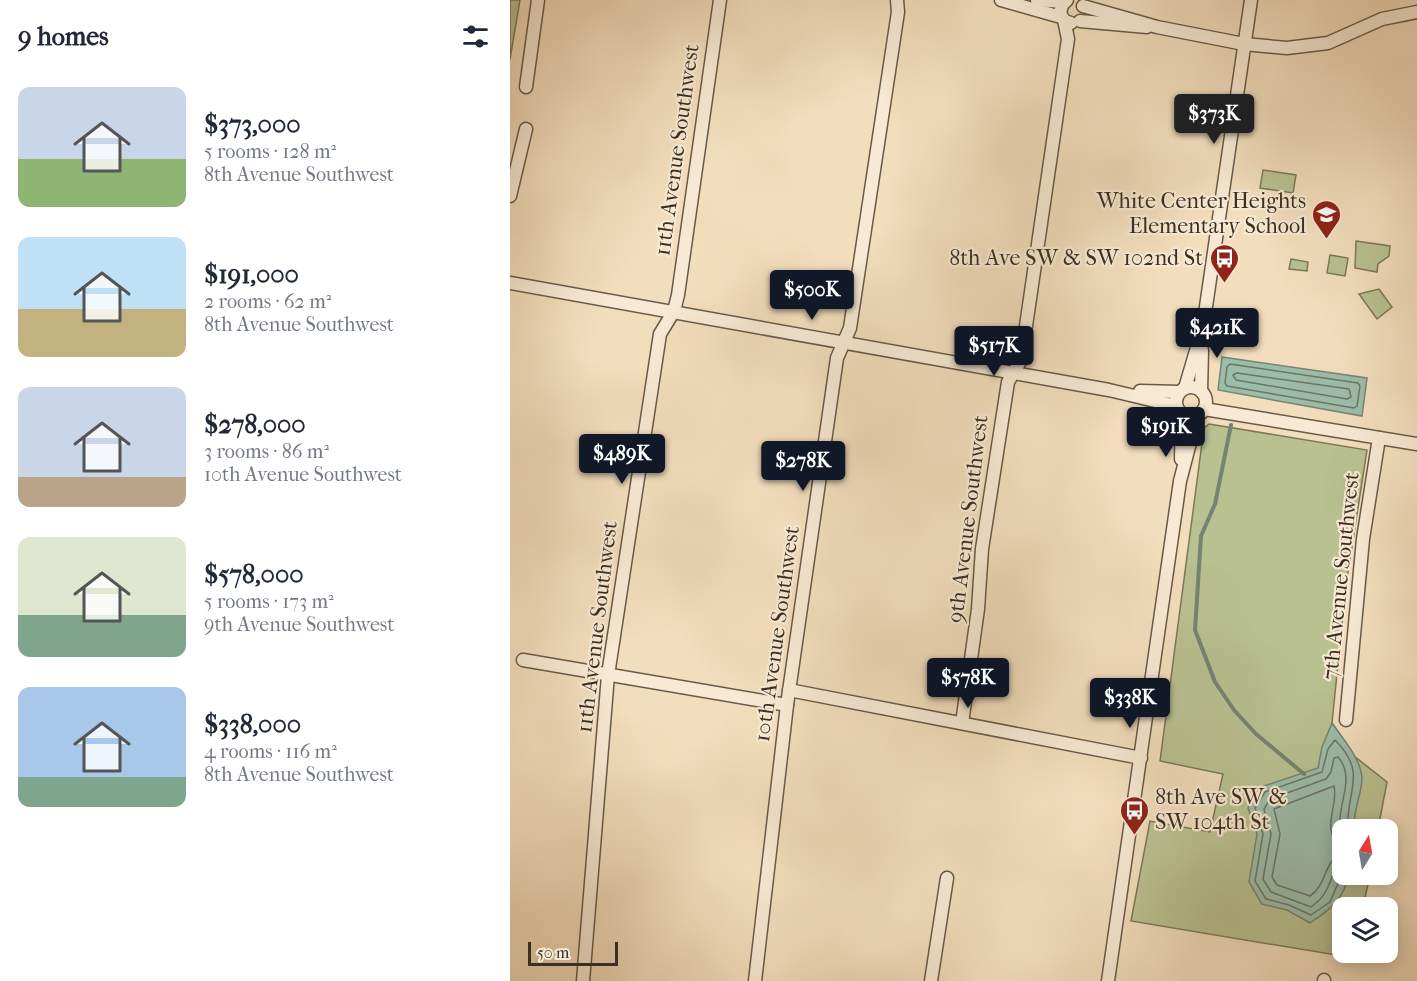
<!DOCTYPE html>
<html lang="en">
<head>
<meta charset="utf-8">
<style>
  :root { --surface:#fff; --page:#f2f2f3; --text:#1f2937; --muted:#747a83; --accent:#111827 }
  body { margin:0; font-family:"IM FELL French Canon",serif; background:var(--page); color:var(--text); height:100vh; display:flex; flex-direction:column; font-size:22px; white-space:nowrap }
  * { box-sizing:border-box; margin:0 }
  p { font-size:20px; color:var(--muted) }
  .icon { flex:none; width:33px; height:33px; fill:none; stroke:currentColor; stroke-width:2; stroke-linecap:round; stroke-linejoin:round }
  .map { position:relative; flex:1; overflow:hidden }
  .panel { display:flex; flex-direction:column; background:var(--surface); width:510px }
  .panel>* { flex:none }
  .needle { width:39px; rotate:11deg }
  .fabs { position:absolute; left:822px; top:819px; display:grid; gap:12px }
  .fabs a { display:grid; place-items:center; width:66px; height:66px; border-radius:12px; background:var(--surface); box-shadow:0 3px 15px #0003; font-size:30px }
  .scale { position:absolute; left:18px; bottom:15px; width:90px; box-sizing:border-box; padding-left:6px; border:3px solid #3a2f21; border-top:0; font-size:16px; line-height:21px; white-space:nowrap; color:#3a2f21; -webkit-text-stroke:4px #f7e9d3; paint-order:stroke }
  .price { position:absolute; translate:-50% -51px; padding:0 14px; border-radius:6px; background:var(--accent); color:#fff; font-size:20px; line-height:39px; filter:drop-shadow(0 2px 3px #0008) }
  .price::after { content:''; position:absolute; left:50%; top:36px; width:18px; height:14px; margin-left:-9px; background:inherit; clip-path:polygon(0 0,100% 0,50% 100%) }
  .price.selected { background:#222; color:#fff }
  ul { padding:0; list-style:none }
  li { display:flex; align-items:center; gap:18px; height:150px; padding:0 18px }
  li span { display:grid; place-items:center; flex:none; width:168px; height:120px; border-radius:12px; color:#555 }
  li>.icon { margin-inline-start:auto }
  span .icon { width:72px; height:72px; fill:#fffc; stroke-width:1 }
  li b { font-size:26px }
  h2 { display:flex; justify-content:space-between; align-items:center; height:72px; padding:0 18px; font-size:26px }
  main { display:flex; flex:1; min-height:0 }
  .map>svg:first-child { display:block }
</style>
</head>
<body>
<main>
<section class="panel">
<h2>9 homes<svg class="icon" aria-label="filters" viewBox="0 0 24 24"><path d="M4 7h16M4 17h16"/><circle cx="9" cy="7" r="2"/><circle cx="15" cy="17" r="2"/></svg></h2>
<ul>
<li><span style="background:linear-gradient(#c9d6e8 60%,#8fb573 0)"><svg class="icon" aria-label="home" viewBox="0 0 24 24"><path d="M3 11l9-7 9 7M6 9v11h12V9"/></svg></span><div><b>$373,000</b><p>5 rooms · 128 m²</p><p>8th Avenue Southwest</p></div></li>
<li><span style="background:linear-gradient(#bfe0f5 60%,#c2b280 0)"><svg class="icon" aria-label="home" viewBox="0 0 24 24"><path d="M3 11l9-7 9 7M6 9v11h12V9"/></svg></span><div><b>$191,000</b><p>2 rooms · 62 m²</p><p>8th Avenue Southwest</p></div></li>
<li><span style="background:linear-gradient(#c9d6e8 75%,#b9a48a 0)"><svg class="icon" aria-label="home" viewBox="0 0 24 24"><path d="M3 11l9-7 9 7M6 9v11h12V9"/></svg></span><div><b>$278,000</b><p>3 rooms · 86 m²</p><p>10th Avenue Southwest</p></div></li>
<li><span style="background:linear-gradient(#dfe7d0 65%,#7fa58c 0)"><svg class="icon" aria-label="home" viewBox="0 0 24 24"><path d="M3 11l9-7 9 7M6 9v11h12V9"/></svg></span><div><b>$578,000</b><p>5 rooms · 173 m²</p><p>9th Avenue Southwest</p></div></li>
<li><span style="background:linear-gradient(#a9c7e8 75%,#7fa58c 0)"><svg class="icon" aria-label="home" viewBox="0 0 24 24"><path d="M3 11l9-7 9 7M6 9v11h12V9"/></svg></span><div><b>$338,000</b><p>4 rooms · 116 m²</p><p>8th Avenue Southwest</p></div></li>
</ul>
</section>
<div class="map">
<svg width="907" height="981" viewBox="0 0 907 981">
  <rect width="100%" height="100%" fill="#f2ddbc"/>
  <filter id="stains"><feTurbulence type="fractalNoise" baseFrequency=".00333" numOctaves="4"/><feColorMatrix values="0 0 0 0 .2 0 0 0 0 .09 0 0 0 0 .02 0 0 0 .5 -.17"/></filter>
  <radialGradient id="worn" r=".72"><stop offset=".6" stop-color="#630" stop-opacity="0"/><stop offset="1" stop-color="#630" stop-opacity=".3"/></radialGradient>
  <g fill="#b9c191" stroke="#7a7859" stroke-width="1.5">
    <path d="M0 0H10L0 59Z"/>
    <path d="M753 170 786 175 783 193 750 188Z"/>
    <path d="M846 241 880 246 879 256 868 264 867 272 845 268Z"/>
    <path d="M820 255 838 258 835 276 817 273Z"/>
    <path d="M781 259 798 262 797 271 779 269Z"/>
    <path d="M869 289 882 307 867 319 849 294Z"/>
    <path d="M699 424 857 450 836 585 822 723 844 756 877 782 868 829 832 830V874L860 875 853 907 832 908V952L845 953 844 958 621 921 640 821 700 832 713 774 650 761 694 428Z"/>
  </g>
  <g fill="#9cbdaa" stroke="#758473" stroke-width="1.5">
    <path d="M712 357 857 378 852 416 708 390Z"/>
    <path d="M822 723C833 739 851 759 852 778 852 794 843 809 844 829L832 830V874L839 875C833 900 821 909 800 923L777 910 752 904 739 882 747 834 738 808 751 787 808 768 812 747Z"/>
  </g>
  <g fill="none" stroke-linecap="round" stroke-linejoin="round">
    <g stroke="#6b7666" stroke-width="1.5">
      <path d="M720 364 848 383 850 386 847 406 844 408 717 386 715 383 717 367Z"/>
      <path d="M727 373 839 389 841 397 837 399 726 380 723 375Z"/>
      <path d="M832 835C823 808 848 780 828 757L824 758 821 772 816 779 760 799 754 809 761 834 753 879 761 892 801 907C824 891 817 875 832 863"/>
      <path d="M832 848C809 829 829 807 824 786L764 809 770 834 762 877 767 885 800 896C817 885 813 862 832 853"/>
      <path d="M832 874 820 902 801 915 779 905 756 899 745 881 753 834 745 808 755 792 812 772 818 749 825 740C859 774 835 791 838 830"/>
    </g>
    <path stroke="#758473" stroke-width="4" d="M721 425 705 504 691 536 685 630 705 682 724 710 746 734 794 774"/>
    <defs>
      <g id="minor">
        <path d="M491 0 551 17"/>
        <path d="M527 0 553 2"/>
        <path d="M557 0 552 5 550 14 555 21 561 23"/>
        <path d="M573 6 647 27 734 44 777 48 818 43 872 19 907 12"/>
        <path d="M570 21 637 27"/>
        <path d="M16 87 28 0"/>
        <path d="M0 196 16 129"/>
        <path d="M0 283 599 390 666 406"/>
        <circle cx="681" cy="402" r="15"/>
        <path d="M675 388 693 327 741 0"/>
        <path d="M630 391 669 392"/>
        <path d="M691 391 692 350"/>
        <path d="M694 409 907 444"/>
        <path d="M671 459 672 414"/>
        <path d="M13 660 277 705"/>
        <path d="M279 690 631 758"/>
        <path d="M836 720 853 539 869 438"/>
        <path d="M452 723 468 609 472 549 498 382 511 360 558 39 554 20"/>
        <path d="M73 981 98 675 150 334 164 311 168 295 210 0"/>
        <path d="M245 981 277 705 327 358 340 328 388 12 387 0"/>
        <path d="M421 981 437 878"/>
        <path d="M598 981 670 481 687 416"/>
        <path d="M814 981V980"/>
      </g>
    </defs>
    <use href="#minor" stroke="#685a48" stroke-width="15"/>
    <use href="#minor" stroke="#f7e9d3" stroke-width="12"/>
  </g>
  <defs>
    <symbol id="school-pin" viewBox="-11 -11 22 30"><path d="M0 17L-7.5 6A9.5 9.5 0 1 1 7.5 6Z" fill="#8f2418" stroke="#f7e9d3"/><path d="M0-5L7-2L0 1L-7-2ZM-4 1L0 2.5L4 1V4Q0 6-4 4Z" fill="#fff"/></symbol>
    <symbol id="bus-pin" viewBox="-11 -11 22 30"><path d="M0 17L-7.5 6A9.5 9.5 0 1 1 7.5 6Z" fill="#8f2418" stroke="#f7e9d3"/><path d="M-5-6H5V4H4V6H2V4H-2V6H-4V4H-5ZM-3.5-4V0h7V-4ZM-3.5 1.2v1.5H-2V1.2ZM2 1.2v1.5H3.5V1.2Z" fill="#fff"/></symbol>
  </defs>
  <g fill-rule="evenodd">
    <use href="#school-pin" x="800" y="198" width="33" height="45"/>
    <use href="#bus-pin" x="698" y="242" width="33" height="45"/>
    <use href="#bus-pin" x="608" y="794" width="33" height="45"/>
  </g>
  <g text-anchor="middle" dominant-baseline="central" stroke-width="4.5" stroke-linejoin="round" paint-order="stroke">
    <g font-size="22" fill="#3a2f21" stroke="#f7e9d3">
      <text transform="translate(167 150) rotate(-82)">11th Avenue Southwest</text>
      <text transform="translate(458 519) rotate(-83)">9th Avenue Southwest</text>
      <text transform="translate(831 576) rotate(-84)">7th Avenue Southwest</text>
      <text transform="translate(87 627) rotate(-83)">11th Avenue Southwest</text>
      <text transform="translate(267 634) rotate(-82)">10th Avenue Southwest</text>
    </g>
    <g font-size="22" fill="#3a2f21" stroke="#f7e9d3" text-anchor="end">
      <text x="796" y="201">White Center Heights<tspan x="796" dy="25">Elementary School</tspan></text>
      <text x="693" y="258">8th Ave SW &amp; SW 102nd St</text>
      <text x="645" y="797" text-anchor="start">8th Ave SW &amp;<tspan x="645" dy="25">SW 104th St</tspan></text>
    </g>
  </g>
  <rect width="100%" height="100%" filter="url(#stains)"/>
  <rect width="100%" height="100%" fill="url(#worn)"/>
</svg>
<div class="fabs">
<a><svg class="needle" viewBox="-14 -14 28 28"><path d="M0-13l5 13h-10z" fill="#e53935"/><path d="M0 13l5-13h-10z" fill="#747a83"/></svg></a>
<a><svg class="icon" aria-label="layers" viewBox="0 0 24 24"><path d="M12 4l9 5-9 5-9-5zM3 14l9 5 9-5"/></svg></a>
</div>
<div class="scale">50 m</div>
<b class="price selected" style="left:704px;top:145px">$373K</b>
<b class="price" style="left:302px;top:321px">$500K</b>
<b class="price" style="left:707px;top:359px">$421K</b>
<b class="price" style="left:484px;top:377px">$517K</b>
<b class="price" style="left:656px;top:458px">$191K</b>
<b class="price" style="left:112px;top:485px">$489K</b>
<b class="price" style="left:293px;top:492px">$278K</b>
<b class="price" style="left:458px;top:709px">$578K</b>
<b class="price" style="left:620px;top:729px">$338K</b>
</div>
</main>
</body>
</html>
